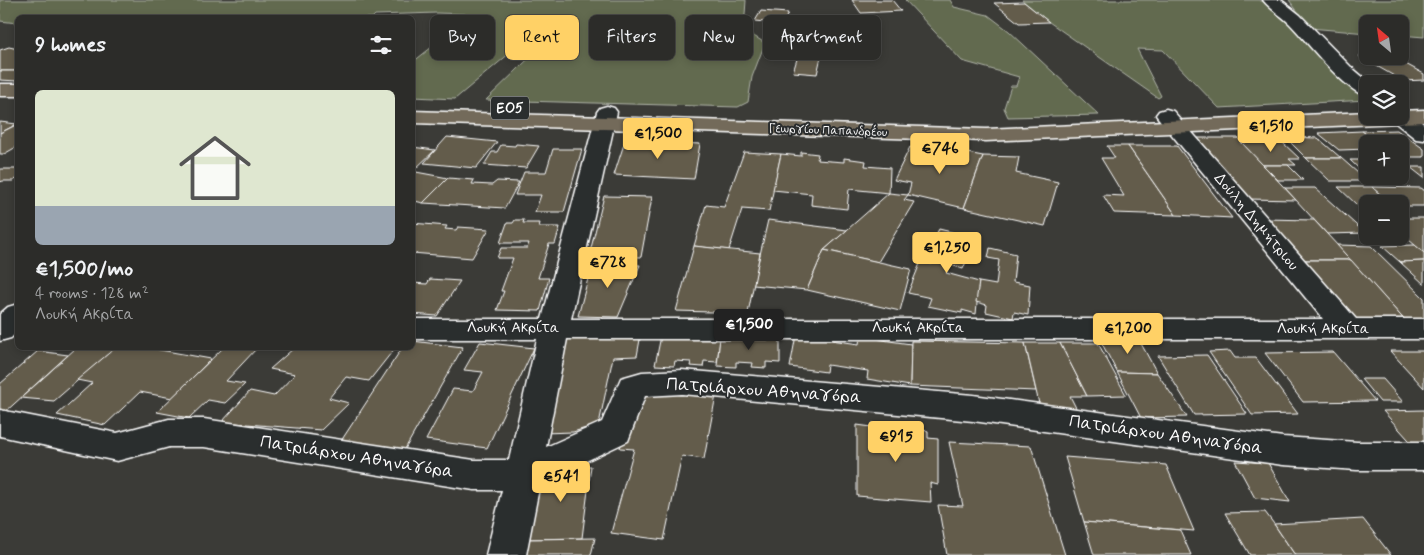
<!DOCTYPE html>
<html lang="en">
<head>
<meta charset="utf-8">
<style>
  :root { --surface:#2c2c29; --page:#383835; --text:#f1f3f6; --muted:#a6a7a8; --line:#484846; --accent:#ffd166 }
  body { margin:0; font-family:Mynerve,sans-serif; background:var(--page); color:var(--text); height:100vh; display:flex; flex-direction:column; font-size:19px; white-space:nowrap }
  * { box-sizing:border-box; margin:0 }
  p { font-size:16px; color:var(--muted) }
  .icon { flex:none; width:28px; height:28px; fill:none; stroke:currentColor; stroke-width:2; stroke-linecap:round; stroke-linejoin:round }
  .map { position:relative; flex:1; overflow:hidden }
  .drawer { position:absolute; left:15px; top:15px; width:400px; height:335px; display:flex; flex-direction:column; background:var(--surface); border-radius:8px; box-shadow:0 2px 8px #0003,0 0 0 1px var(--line) }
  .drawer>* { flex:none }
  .top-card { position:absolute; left:430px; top:15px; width:475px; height:45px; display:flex; gap:10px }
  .needle { width:32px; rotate:331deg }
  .tools { position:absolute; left:1359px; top:15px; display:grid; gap:10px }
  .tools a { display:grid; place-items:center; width:50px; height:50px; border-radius:8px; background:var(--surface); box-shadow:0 2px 8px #0003,0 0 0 1px var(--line); font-size:25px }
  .price { position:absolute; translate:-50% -42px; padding:0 11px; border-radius:5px; background:var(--accent); color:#111; font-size:16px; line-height:32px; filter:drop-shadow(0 1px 2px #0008) }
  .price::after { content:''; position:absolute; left:50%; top:30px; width:15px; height:11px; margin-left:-8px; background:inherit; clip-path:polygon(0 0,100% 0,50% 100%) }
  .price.current { background:#222; color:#fff }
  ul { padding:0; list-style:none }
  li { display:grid; align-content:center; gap:10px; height:265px; padding:0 20px }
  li+li { border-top:1px solid var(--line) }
  li span { display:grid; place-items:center; height:155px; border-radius:8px; color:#555 }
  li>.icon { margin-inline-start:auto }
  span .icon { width:90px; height:90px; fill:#fffc; stroke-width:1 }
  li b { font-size:21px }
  h2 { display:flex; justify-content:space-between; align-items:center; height:60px; padding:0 20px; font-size:21px }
  .chip { padding:0 18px; border-radius:8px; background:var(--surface); box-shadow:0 2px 8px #0003,0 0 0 1px var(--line); font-size:18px; line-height:45px }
  .chip.current { background:var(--accent); color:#111 }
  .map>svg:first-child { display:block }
</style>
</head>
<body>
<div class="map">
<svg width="1424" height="555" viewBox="0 0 1424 555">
  <rect width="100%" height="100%" fill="#3b3b37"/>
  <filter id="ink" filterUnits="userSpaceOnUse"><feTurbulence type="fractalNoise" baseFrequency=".02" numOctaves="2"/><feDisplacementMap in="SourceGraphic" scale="10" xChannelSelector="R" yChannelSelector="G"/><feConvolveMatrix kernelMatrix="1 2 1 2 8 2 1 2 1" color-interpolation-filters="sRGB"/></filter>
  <g filter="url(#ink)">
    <g fill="#626a50" stroke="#b0b4a8">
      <path d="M0 0H746L744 30 765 43 752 77 748 102 738 107 486 100 553 35 534 33 455 99 413 97V62L437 43 465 14 437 13 375 15 372 18H18L17 23 0 21Z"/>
      <path d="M905 0H950L954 7 988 15 1009 31 1099 115 1008 117 1004 108 1011 86H1016L1019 77 962 61Z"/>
      <path d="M1022 0H1258L1273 4 1367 98V100L1219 108 1163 50 1137 49 1161 96 1158 98 1049 22Z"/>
      <path d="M1289 0H1424V37L1400 35V24H1368L1367 33 1310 28Z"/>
    </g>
    <g fill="#635c4c" stroke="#fff">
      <path d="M852 0H892L901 11 861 13Z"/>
      <path d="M1024 2 1049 22 1019 23 994 3Z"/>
      <path d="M761 11 788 13 783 24 755 21Z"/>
      <path d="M801 46 823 48 817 74 793 72Z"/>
      <path d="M9 47 18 49V71H0V50Z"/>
      <path d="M1359 56H1391L1424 74V80L1403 81Z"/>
      <path d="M0 71H18V81L0 80Z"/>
      <path d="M0 122 17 124 0 133Z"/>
      <path d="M18 124V146L4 154H0V133Z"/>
      <path d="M1397 130 1424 149V157H1400V144H1379L1362 131Z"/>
      <path d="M1362 131 1379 144H1368V149L1339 150 1318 133Z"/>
      <path d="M447 137 497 142 476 168 424 163Z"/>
      <path d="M1285 137 1318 138 1341 158H1306Z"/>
      <path d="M1195 138H1238L1296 200 1248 199Z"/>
      <path d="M625 141 700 144 694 179 614 175Z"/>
      <path d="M1241 142H1282L1300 159H1289L1296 165H1263Z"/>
      <path d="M516 144 539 146 526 168 484 165 492 152H497L501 145 515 146Z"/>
      <path d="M1107 146H1128L1176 215 1114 213 1103 195 1124 196 1101 158H1115Z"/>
      <path d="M1128 146H1177L1232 218 1176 215Z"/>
      <path d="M412 147 435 150 413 171H412Z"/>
      <path d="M910 147 936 154 941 148 983 156 964 208 908 195 911 183 894 180Z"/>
      <path d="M553 149H582L564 212H535L541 195H515L524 172H546Z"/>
      <path d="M744 152 781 154 769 211 742 209 729 250 694 246 706 205 724 207Z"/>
      <path d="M801 152 818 154 817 160 844 162V158L866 161 865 166 890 168 889 193 849 189 847 209 811 205 812 194 773 190 781 154 801 156Z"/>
      <path d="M983 156 1019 157 1016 173 1058 182 1045 226 964 208Z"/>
      <path d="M1306 158H1341L1367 181H1330Z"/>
      <path d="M1350 160H1368V176H1400V175L1408 182H1373Z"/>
      <path d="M1263 165H1288L1303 180H1278Z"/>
      <path d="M1410 167H1424V178Z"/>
      <path d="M0 169H18V178L13 181H3L0 182Z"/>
      <path d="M416 172 448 178 423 203 415 201 412 204V175Z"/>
      <path d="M448 178 474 180 472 184 492 185 497 181 519 182 505 208 423 203Z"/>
      <path d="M1338 187H1372L1391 204 1357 205Z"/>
      <path d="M1372 187 1421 188 1424 190V206H1400V204H1391Z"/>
      <path d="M1285 188H1315L1365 233 1327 234Z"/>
      <path d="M889 193 908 195 904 200 914 202 878 262 824 250Z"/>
      <path d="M604 196 652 197 641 257 589 256Z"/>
      <path d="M1400 218H1424V253L1400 232Z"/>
      <path d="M1264 219 1314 220 1351 260H1300Z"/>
      <path d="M515 220H524L523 223H540L539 227H560L555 244H549L538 278H549L540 311 497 310 504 291H501L513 258H497L501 248H527L529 243H500L507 223H513Z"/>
      <path d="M768 220 847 230 824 250 807 290 753 285Z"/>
      <path d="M412 223 447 226 445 229 456 230 458 227 489 229 472 258 412 253Z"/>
      <path d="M939 229 976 238 963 269 951 265 946 273 979 282 976 314 962 310V313L928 306 931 298 908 293 921 261 932 264 935 261 924 257Z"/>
      <path d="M1337 245 1371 246 1424 298V324H1408Z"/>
      <path d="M1415 245 1424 253V261L1400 262 1382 246Z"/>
      <path d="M694 246 760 253 748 313 676 311Z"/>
      <path d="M990 248 1016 254 1013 282 1030 285 1028 315 1014 312 1013 318 986 312 987 305 976 302 979 282 996 285 999 260 988 258Z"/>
      <path d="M824 250 911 269 900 311 807 290Z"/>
      <path d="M602 260 634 262 633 265H640L618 317 578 316 589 275H593L596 263 601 264Z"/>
      <path d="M1300 260H1351L1408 324 1353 323Z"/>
      <path d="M1424 261V284L1400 262Z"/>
      <path d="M430 279 460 281 437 316 412 314V283L427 284Z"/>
      <path d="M641 334 637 356 613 357 599 424 573 432 544 433 567 337Z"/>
      <path d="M721 334 717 362 704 361 703 367 690 366 691 362 675 361 674 366 655 365 661 336Z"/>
      <path d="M780 335V363L766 362V368L752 367 753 363 736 362V367L717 366 720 337Z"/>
      <path d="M796 335 859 344 860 337 911 344 910 386 867 379 868 371 827 365 826 372 790 367Z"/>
      <path d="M1099 338H1138L1157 373 1117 372Z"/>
      <path d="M412 341 463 347 405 449 341 441 402 348H412Z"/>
      <path d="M911 341 1025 343 1036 391 910 386Z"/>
      <path d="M480 342 534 348 487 448 426 440 453 389 473 391 483 372 464 370Z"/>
      <path d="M1025 343H1060L1087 396H1070L1077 410 1040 408Z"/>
      <path d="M1060 343H1098L1126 395 1087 396Z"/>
      <path d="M76 348H115L54 401 21 398Z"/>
      <path d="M115 348H149L211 359 172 398 140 392 105 425 57 415 92 383 77 380Z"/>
      <path d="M223 348H257L226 381 245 384 225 403 208 400 189 418 157 412Z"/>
      <path d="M294 348H395L369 381 346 377 329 398 349 403 321 430 222 422 250 391 274 396 295 374 270 369Z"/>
      <path d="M38 351 68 355 3 414 0 413V384Z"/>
      <path d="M1230 351 1235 358H1256L1298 414 1252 415 1209 352Z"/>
      <path d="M1390 351H1424V388Z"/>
      <path d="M1333 352 1375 401 1303 402 1265 353Z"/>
      <path d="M1207 355 1247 414 1194 415 1158 356Z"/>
      <path d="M1117 372 1157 373 1187 417 1141 418Z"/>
      <path d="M1361 379H1383L1403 402H1380Z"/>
      <path d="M638 387 716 395 704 459 682 456 664 540 611 533 634 449 620 448Z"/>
      <path d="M1424 410V448H1416L1383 411Z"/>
      <path d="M872 423 928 431V438L938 439V485L930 483 931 502 857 496V425L872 427Z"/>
      <path d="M949 442 1031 446 1065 555H947L938 505 963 506Z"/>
      <path d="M1065 457 1166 465 1194 531 1084 522Z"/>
      <path d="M1235 461 1268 463 1290 502 1255 498Z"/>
      <path d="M542 466H591L582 538 528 539Z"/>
      <path d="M1265 512 1274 524 1295 555H1250L1225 513Z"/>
      <path d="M1363 519 1391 555H1295L1274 524Z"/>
      <path d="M1084 522 1180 530 1191 555H1094Z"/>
      <path d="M595 538 591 555H517L528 539Z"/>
    </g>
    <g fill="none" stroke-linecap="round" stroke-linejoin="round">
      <defs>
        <g id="minor">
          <path d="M1263 0H1281L1300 15 1351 67 1371 84H1368V97C1344 91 1307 41 1289 23 1281 15 1270 9 1263 0Z"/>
          <path d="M607 106 614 108 617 112 571 319H1323L1159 119 1156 115 1159 111 1166 109 1173 111 1356 319H1424V339H567L546 447 602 422 621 378 642 372 682 370 973 395 1283 437 1357 442H1424V470H1357L1283 465 973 421 682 394 645 396 628 441 540 483 526 555H486L502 490H474L204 447H169L117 461 0 436V410L117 433 169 419H204L474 460H509L537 339H412V319H542L597 112 600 108Z"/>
          <path d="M1400 110 1406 112 1424 124V140L1416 139 1392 120 1389 116H1400Z"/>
          <path d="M18 304V331L11 338 0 341V314L8 307Z"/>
        </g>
        <g id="major">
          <rect x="0" y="84" width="18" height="12"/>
          <path d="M1424 110V122L986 141 412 123V111L986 129 1368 112V116H1400V111Z"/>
        </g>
      </defs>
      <use href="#minor" stroke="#fff" stroke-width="3"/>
      <use href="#major" stroke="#fff" stroke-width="3"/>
      <use href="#minor" fill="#2a2d2e" fill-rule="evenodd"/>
      <use href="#major" fill="#736b5a" fill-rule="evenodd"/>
    </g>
  </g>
  <g text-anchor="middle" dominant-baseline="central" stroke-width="4" stroke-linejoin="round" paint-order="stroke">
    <g font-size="12" fill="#fff" stroke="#2a2d2e">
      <text transform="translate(828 131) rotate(2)">Γεωργίου Παπανδρέου</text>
    </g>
    <rect fill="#2a2d2e" stroke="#bfc0c0" stroke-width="1" x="491" y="96.5" width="38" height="23" rx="4"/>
    <g font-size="14" font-weight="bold" fill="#fff">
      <text x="510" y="108">ΕΟ5</text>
    </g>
    <g font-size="15" fill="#fff" stroke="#2a2d2e">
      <text transform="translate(1256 222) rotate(50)">Δούλη Δημήτριου</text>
      <text x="513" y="328">Λουκή Ακρίτα</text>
      <text x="918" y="328">Λουκή Ακρίτα</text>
      <text x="1323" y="329">Λουκή Ακρίτα</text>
    </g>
    <g font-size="18" fill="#fff" stroke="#2a2d2e">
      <text transform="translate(764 391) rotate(4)">Πατριάρχου Αθηναγόρα</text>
      <text transform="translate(1166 435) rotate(8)">Πατριάρχου Αθηναγόρα</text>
      <text transform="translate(357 457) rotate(9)">Πατριάρχου Αθηναγόρα</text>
    </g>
  </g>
</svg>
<div class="tools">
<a><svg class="needle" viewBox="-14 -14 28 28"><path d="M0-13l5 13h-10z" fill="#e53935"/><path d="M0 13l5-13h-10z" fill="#a6a7a8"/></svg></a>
<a><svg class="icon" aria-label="layers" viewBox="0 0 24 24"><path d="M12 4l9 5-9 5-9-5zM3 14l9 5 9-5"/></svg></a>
<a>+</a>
<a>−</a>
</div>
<b class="price" style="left:1271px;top:153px">€1,510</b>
<b class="price" style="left:658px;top:160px">€1,500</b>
<b class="price" style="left:940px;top:175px">€746</b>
<b class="price" style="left:947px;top:274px">€1,250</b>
<b class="price" style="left:608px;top:289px">€728</b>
<b class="price current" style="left:749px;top:351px">€1,500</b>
<b class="price" style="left:1128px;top:355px">€1,200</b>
<b class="price" style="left:896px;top:463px">€915</b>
<b class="price" style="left:561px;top:503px">€541</b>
<div class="top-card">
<a class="chip">Buy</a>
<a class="chip current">Rent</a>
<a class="chip">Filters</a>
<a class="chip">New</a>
<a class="chip">Apartment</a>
</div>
<section class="drawer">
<h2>9 homes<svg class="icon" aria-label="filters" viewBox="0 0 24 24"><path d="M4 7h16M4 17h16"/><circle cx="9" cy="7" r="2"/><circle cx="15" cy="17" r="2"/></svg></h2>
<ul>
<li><span style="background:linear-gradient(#dfe7d0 75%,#9aa5b1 0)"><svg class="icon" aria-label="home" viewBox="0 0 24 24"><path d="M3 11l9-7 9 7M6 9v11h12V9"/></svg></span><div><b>€1,500/mo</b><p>4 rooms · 128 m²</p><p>Λουκή Ακρίτα</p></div></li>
</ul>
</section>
</div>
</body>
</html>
